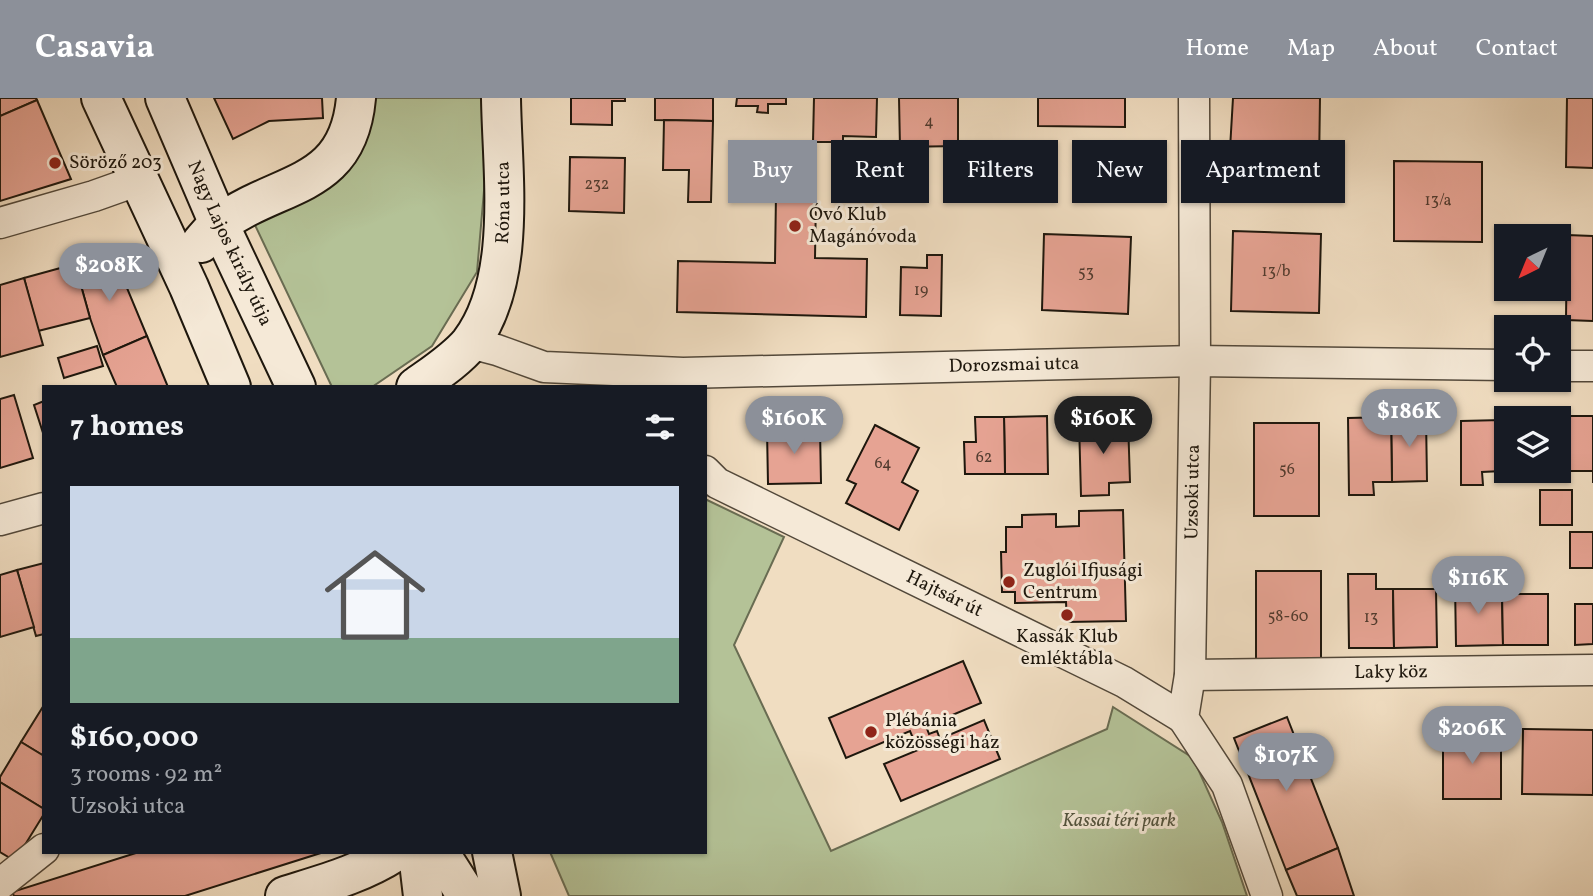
<!DOCTYPE html>
<html lang="en">
<head>
<meta charset="utf-8">
<style>
  :root { --surface:#171b24; --page:#20242c; --text:#f1f3f6; --muted:#9ea1a6; --accent:#8c9099 }
  body { margin:0; font-family:Vollkorn,serif; background:var(--page); color:var(--text); height:100vh; display:flex; flex-direction:column; font-size:26px; white-space:nowrap }
  * { box-sizing:border-box; margin:0 }
  p { font-size:23px; color:var(--muted) }
  .icon { flex:none; width:38px; height:38px; fill:none; stroke:currentColor; stroke-width:2; stroke-linecap:round; stroke-linejoin:round }
  .map { position:relative; flex:1; overflow:hidden }
  .side { position:absolute; left:42px; top:287px; width:665px; height:469px; display:flex; flex-direction:column; background:var(--surface); border-radius:0px; box-shadow:0 2px 5px #0004 }
  .side>* { flex:none }
  .banner { position:absolute; left:728px; top:42px; width:665px; height:63px; display:flex; gap:14px }
  .needle { width:46px; rotate:223deg }
  .buttons { position:absolute; left:1494px; top:126px; display:grid; gap:14px }
  .buttons a { display:grid; place-items:center; width:77px; height:77px; border-radius:0px; background:var(--surface); box-shadow:0 2px 5px #0004; font-size:35px }
  .price { position:absolute; translate:-50% -60px; padding:0 16px; border-radius:24px; background:var(--accent); color:#fff; font-size:23px; line-height:46px; filter:drop-shadow(0 2px 4px #0008) }
  .price::after { content:''; position:absolute; left:50%; top:42px; width:21px; height:16px; margin-left:-10px; background:inherit; clip-path:polygon(0 0,100% 0,50% 100%) }
  .price.selected { background:#222; color:#fff }
  ul { padding:0; list-style:none }
  li { display:grid; align-content:center; gap:14px; height:371px; padding:0 28px }
  li span { display:grid; place-items:center; height:217px; border-radius:0px; color:#555 }
  li>.icon { margin-inline-start:auto }
  span .icon { width:126px; height:126px; fill:#fffc; stroke-width:1 }
  li b { font-size:30px }
  h2 { display:flex; justify-content:space-between; align-items:center; height:84px; padding:0 28px; font-size:30px }
  .pill { padding:0 24px; border-radius:0px; background:var(--surface); box-shadow:0 2px 5px #0004; font-size:24px; line-height:63px }
  .pill.selected { background:var(--accent); color:#fff }
  header { display:flex; align-items:center; gap:42px; box-sizing:border-box; height:98px; padding:0 35px; background:var(--accent); color:#fff }
  header strong { font-size:33px }
  nav { display:flex; gap:38px; margin-inline-start:auto; font-size:24px }
  .map>svg:first-child { display:block }
</style>
</head>
<body>
<header>
<strong>Casavia</strong>
<nav><a>Home</a><a>Map</a><a>About</a><a>Contact</a></nav>
</header>
<div class="map">
<svg width="1593" height="798" viewBox="0 0 1593 798">
  <rect width="100%" height="100%" fill="#f0ddc1"/>
  <filter id="stains"><feTurbulence type="fractalNoise" baseFrequency=".00286" numOctaves="4"/><feColorMatrix values="0 0 0 0 .2 0 0 0 0 .09 0 0 0 0 .02 0 0 0 .5 -.17"/></filter>
  <radialGradient id="worn" r=".72"><stop offset=".6" stop-color="#630" stop-opacity="0"/><stop offset="1" stop-color="#630" stop-opacity=".3"/></radialGradient>
  <g fill="#b4c297" stroke="#696c52" stroke-width="2">
    <path d="M371 0H492L477 174 432 248 372 289H332L254 125Z"/>
    <path d="M705 401 784 439 734 547 831 753 1107 631 1113 609 1193 660 1222 724 1247 798H569L550 754H705Z"/>
  </g>
  <g fill="#e6a393" stroke="#1e170d" stroke-width="2">
    <path d="M0 0H36L37 2 0 18Z"/>
    <path d="M214 0H322L323 20 269 23 233 41Z"/>
    <path d="M571 0H625V3H612V27L571 26Z"/>
    <path d="M655 0H713V23L655 22Z"/>
    <path d="M737 0H786V6H768V15L757 14 758 8H736Z"/>
    <path d="M814 0H877L876 39 843 38V44H813Z"/>
    <path d="M899 0H958V48L900 49Z"/>
    <path d="M1038 0H1125V29L1038 28Z"/>
    <path d="M1233 0H1320L1319 68H1229Z"/>
    <path d="M1567 0H1593V70L1566 69Z"/>
    <path d="M37 2 71 81 0 103V18Z"/>
    <path d="M664 22 713 23 711 104H688L689 72H663Z"/>
    <path d="M570 59 625 60 624 115 569 113Z"/>
    <path d="M1394 63 1482 64V144L1394 143Z"/>
    <path d="M776 96 816 97 815 160 867 161 866 219 677 214 678 163 775 165Z"/>
    <path d="M1233 133 1321 136 1319 215 1231 213Z"/>
    <path d="M1044 136 1131 139 1128 216 1042 212Z"/>
    <path d="M1567 137 1593 138V223L1566 222Z"/>
    <path d="M112 154 147 238 103 257 90 220 75 166Z"/>
    <path d="M927 157H942L941 218 900 217 901 169 927 170Z"/>
    <path d="M75 166 90 220 38 233 24 180Z"/>
    <path d="M24 180 43 247 0 259V187Z"/>
    <path d="M147 238 168 289H117L103 257Z"/>
    <path d="M97 248 103 268 64 280 58 260Z"/>
    <path d="M14 297 33 360 0 370V301Z"/>
    <path d="M44 303V338L34 307Z"/>
    <path d="M1047 318 1048 376H1005L1004 319Z"/>
    <path d="M1570 318H1593V385V373H1570Z"/>
    <path d="M975 319H1004L1005 376H965L964 344H976Z"/>
    <path d="M1391 319H1426L1427 383 1392 384Z"/>
    <path d="M1391 319 1392 384H1373L1374 397H1349L1348 320Z"/>
    <path d="M1128 322 1130 384 1109 385V397L1081 398 1079 324Z"/>
    <path d="M1502 322H1507V373H1534H1502Z"/>
    <path d="M1502 322V373L1482 374 1483 387H1461V323Z"/>
    <rect x="1254" y="325" width="65" height="93"/>
    <path d="M875 327 919 350 902 384 918 393 899 432 846 405 856 386 847 382Z"/>
    <path d="M820 331 821 385 768 386 767 332Z"/>
    <rect x="1540" y="392" width="32" height="35"/>
    <path d="M1123 412 1126 523 1067 524 1066 504 1015 505V494H1002L1001 454H1006V429H1022V417L1056 416V429L1079 428V413Z"/>
    <rect x="1570" y="434" width="23" height="36"/>
    <path d="M44 465V536L36 538 17 472Z"/>
    <path d="M17 472 34 529 0 539V477Z"/>
    <rect x="1256" y="473" width="65" height="93"/>
    <path d="M1348 476H1376V491H1393L1394 550H1349Z"/>
    <path d="M1455 485H1488V496H1502L1503 547 1456 548Z"/>
    <path d="M1393 491H1436L1437 549 1394 550Z"/>
    <path d="M1502 496H1548V547H1503Z"/>
    <path d="M1575 506H1593V546L1575 547Z"/>
    <path d="M963 563 981 605 926 628 929 636 937 633 940 641 984 622 1000 661 901 703 884 666 918 652 910 633 846 660 829 620Z"/>
    <path d="M44 607V658L21 644Z"/>
    <path d="M1287 619 1338 750 1286 772 1234 640Z"/>
    <path d="M1523 631 1593 632V697L1522 696Z"/>
    <rect x="1443" y="634" width="58" height="67"/>
    <path d="M21 644 44 658V711L0 684V679Z"/>
    <path d="M0 684 44 711V716L15 763 0 754Z"/>
    <path d="M1338 750 1354 798H1297L1286 772Z"/>
    <path d="M139 754H324L185 798H14L12 794Z"/>
  </g>
  <g fill="none" stroke-linecap="round" stroke-linejoin="round">
    <defs>
      <g id="street">
        <path d="M1194 0 1195 263 1190 577 1183 620 1227 687 1267 798"/>
        <path d="M0 125 94 98 139 82"/>
        <path id="s1" d="M470 245 497 252 544 269 683 275 1195 263 1507 267"/>
        <path d="M1559 268H1593"/>
        <path id="s2" d="M705 373 717 385 1124 584 1183 620"/>
        <path d="M0 422 44 410"/>
        <path id="s3" d="M1190 577 1593 572"/>
        <path d="M0 786 44 751"/>
      </g>
      <g id="secondary">
        <path d="M101 0 189 189 231 289"/>
        <path id="s4" d="M165 0 219 126 296 289"/>
        <path d="M201 145C207 138 213 130 221 125 280 82 348 91 356 0"/>
        <path id="s5" d="M416 289C434 276 456 262 470 245 518 182 502 74 501 0"/>
        <path d="M421 754 419 764 423 798"/>
        <path d="M439 754 467 798"/>
        <path d="M492 754 501 798"/>
        <path d="M285 798C323 786 361 776 395 754"/>
      </g>
    </defs>
    <use href="#street" stroke="#52483a" stroke-width="33"/>
    <use href="#secondary" stroke="#1e170d" stroke-width="42"/>
    <use href="#street" stroke="#f5e9d7" stroke-width="30"/>
    <use href="#secondary" stroke="#f5e9d7" stroke-width="38"/>
  </g>
  <g fill="#8f2418" stroke="#f5e9d7" stroke-width="2.5">
    <circle cx="55" cy="65" r="7"/>
    <circle cx="795" cy="128" r="7"/>
    <circle cx="1009" cy="484" r="7"/>
    <circle cx="1067" cy="517" r="7"/>
    <circle cx="871" cy="634" r="7"/>
  </g>
  <g text-anchor="middle" dominant-baseline="central" stroke-width="6" stroke-linejoin="round" paint-order="stroke">
    <g font-size="16" fill="#503a2e">
      <text x="929" y="24">4</text>
      <text x="597" y="87">232</text>
      <text x="1438" y="103">13/a</text>
      <text x="1276" y="174">13/b</text>
      <text x="1086" y="175">53</text>
      <text x="921" y="193">19</text>
      <text x="984" y="360">62</text>
      <text x="883" y="366">64</text>
      <text x="1287" y="372">56</text>
      <text x="1288" y="519">58-60</text>
      <text x="1371" y="520">13</text>
    </g>
    <g font-size="19" fill="#1e170d" stroke="#f5e9d7" text-anchor="start">
      <text x="69" y="65">Söröző 203</text>
      <text x="809" y="117">Óvó Klub<tspan x="809" dy="22">Magánóvoda</tspan></text>
      <text x="1023" y="473">Zuglói Ifjusági<tspan x="1023" dy="22">Centrum</tspan></text>
      <text x="1067" y="539" text-anchor="middle">Kassák Klub<tspan x="1067" dy="22">emléktábla</tspan></text>
      <text x="885" y="623">Plébánia<tspan x="885" dy="22">közösségi ház</tspan></text>
    </g>
    <g font-size="19" fill="#1e170d" stroke="#f5e9d7">
      <text stroke="none"><textPath href="#s5" startOffset="217">Róna utca</textPath></text>
      <text stroke="none"><textPath href="#s4" startOffset="159">Nagy Lajos király útja</textPath></text>
      <text stroke="none"><textPath href="#s1" startOffset="548">Dorozsmai utca</textPath></text>
      <text transform="translate(1193 394) rotate(-89)">Uzsoki utca</text>
      <text stroke="none"><textPath href="#s2" startOffset="270">Hajtsár út</textPath></text>
      <text stroke="none"><textPath href="#s3" startOffset="201">Laky köz</textPath></text>
    </g>
    <g font-size="19" font-style="italic" fill="#52533d" stroke="#f5e9d7">
      <text x="1119" y="723">Kassai téri park</text>
    </g>
  </g>
  <rect width="100%" height="100%" filter="url(#stains)"/>
  <rect width="100%" height="100%" fill="url(#worn)"/>
</svg>
<div class="buttons">
<a><svg class="needle" viewBox="-14 -14 28 28"><path d="M0-13l5 13h-10z" fill="#e53935"/><path d="M0 13l5-13h-10z" fill="#9ea1a6"/></svg></a>
<a><svg class="icon" aria-label="locate" viewBox="0 0 24 24"><circle cx="12" cy="12" r="6"/><path d="M12 2v4M12 18v4M2 12h4M18 12h4"/></svg></a>
<a><svg class="icon" aria-label="layers" viewBox="0 0 24 24"><path d="M12 4l9 5-9 5-9-5zM3 14l9 5 9-5"/></svg></a>
</div>
<b class="price" style="left:109px;top:205px">$208K</b>
<b class="price" style="left:1409px;top:351px">$186K</b>
<b class="price" style="left:794px;top:358px">$160K</b>
<b class="price selected" style="left:1103px;top:358px">$160K</b>
<b class="price" style="left:1478px;top:518px">$116K</b>
<b class="price" style="left:1472px;top:668px">$206K</b>
<b class="price" style="left:1286px;top:695px">$107K</b>
<div class="banner">
<a class="pill selected">Buy</a>
<a class="pill">Rent</a>
<a class="pill">Filters</a>
<a class="pill">New</a>
<a class="pill">Apartment</a>
</div>
<section class="side">
<h2>7 homes<svg class="icon" aria-label="filters" viewBox="0 0 24 24"><path d="M4 7h16M4 17h16"/><circle cx="9" cy="7" r="2"/><circle cx="15" cy="17" r="2"/></svg></h2>
<ul>
<li><span style="background:linear-gradient(#c9d6e8 70%,#7fa58c 0)"><svg class="icon" aria-label="home" viewBox="0 0 24 24"><path d="M3 11l9-7 9 7M6 9v11h12V9"/></svg></span><div><b>$160,000</b><p>3 rooms · 92 m²</p><p>Uzsoki utca</p></div></li>
</ul>
</section>
</div>
</body>
</html>
